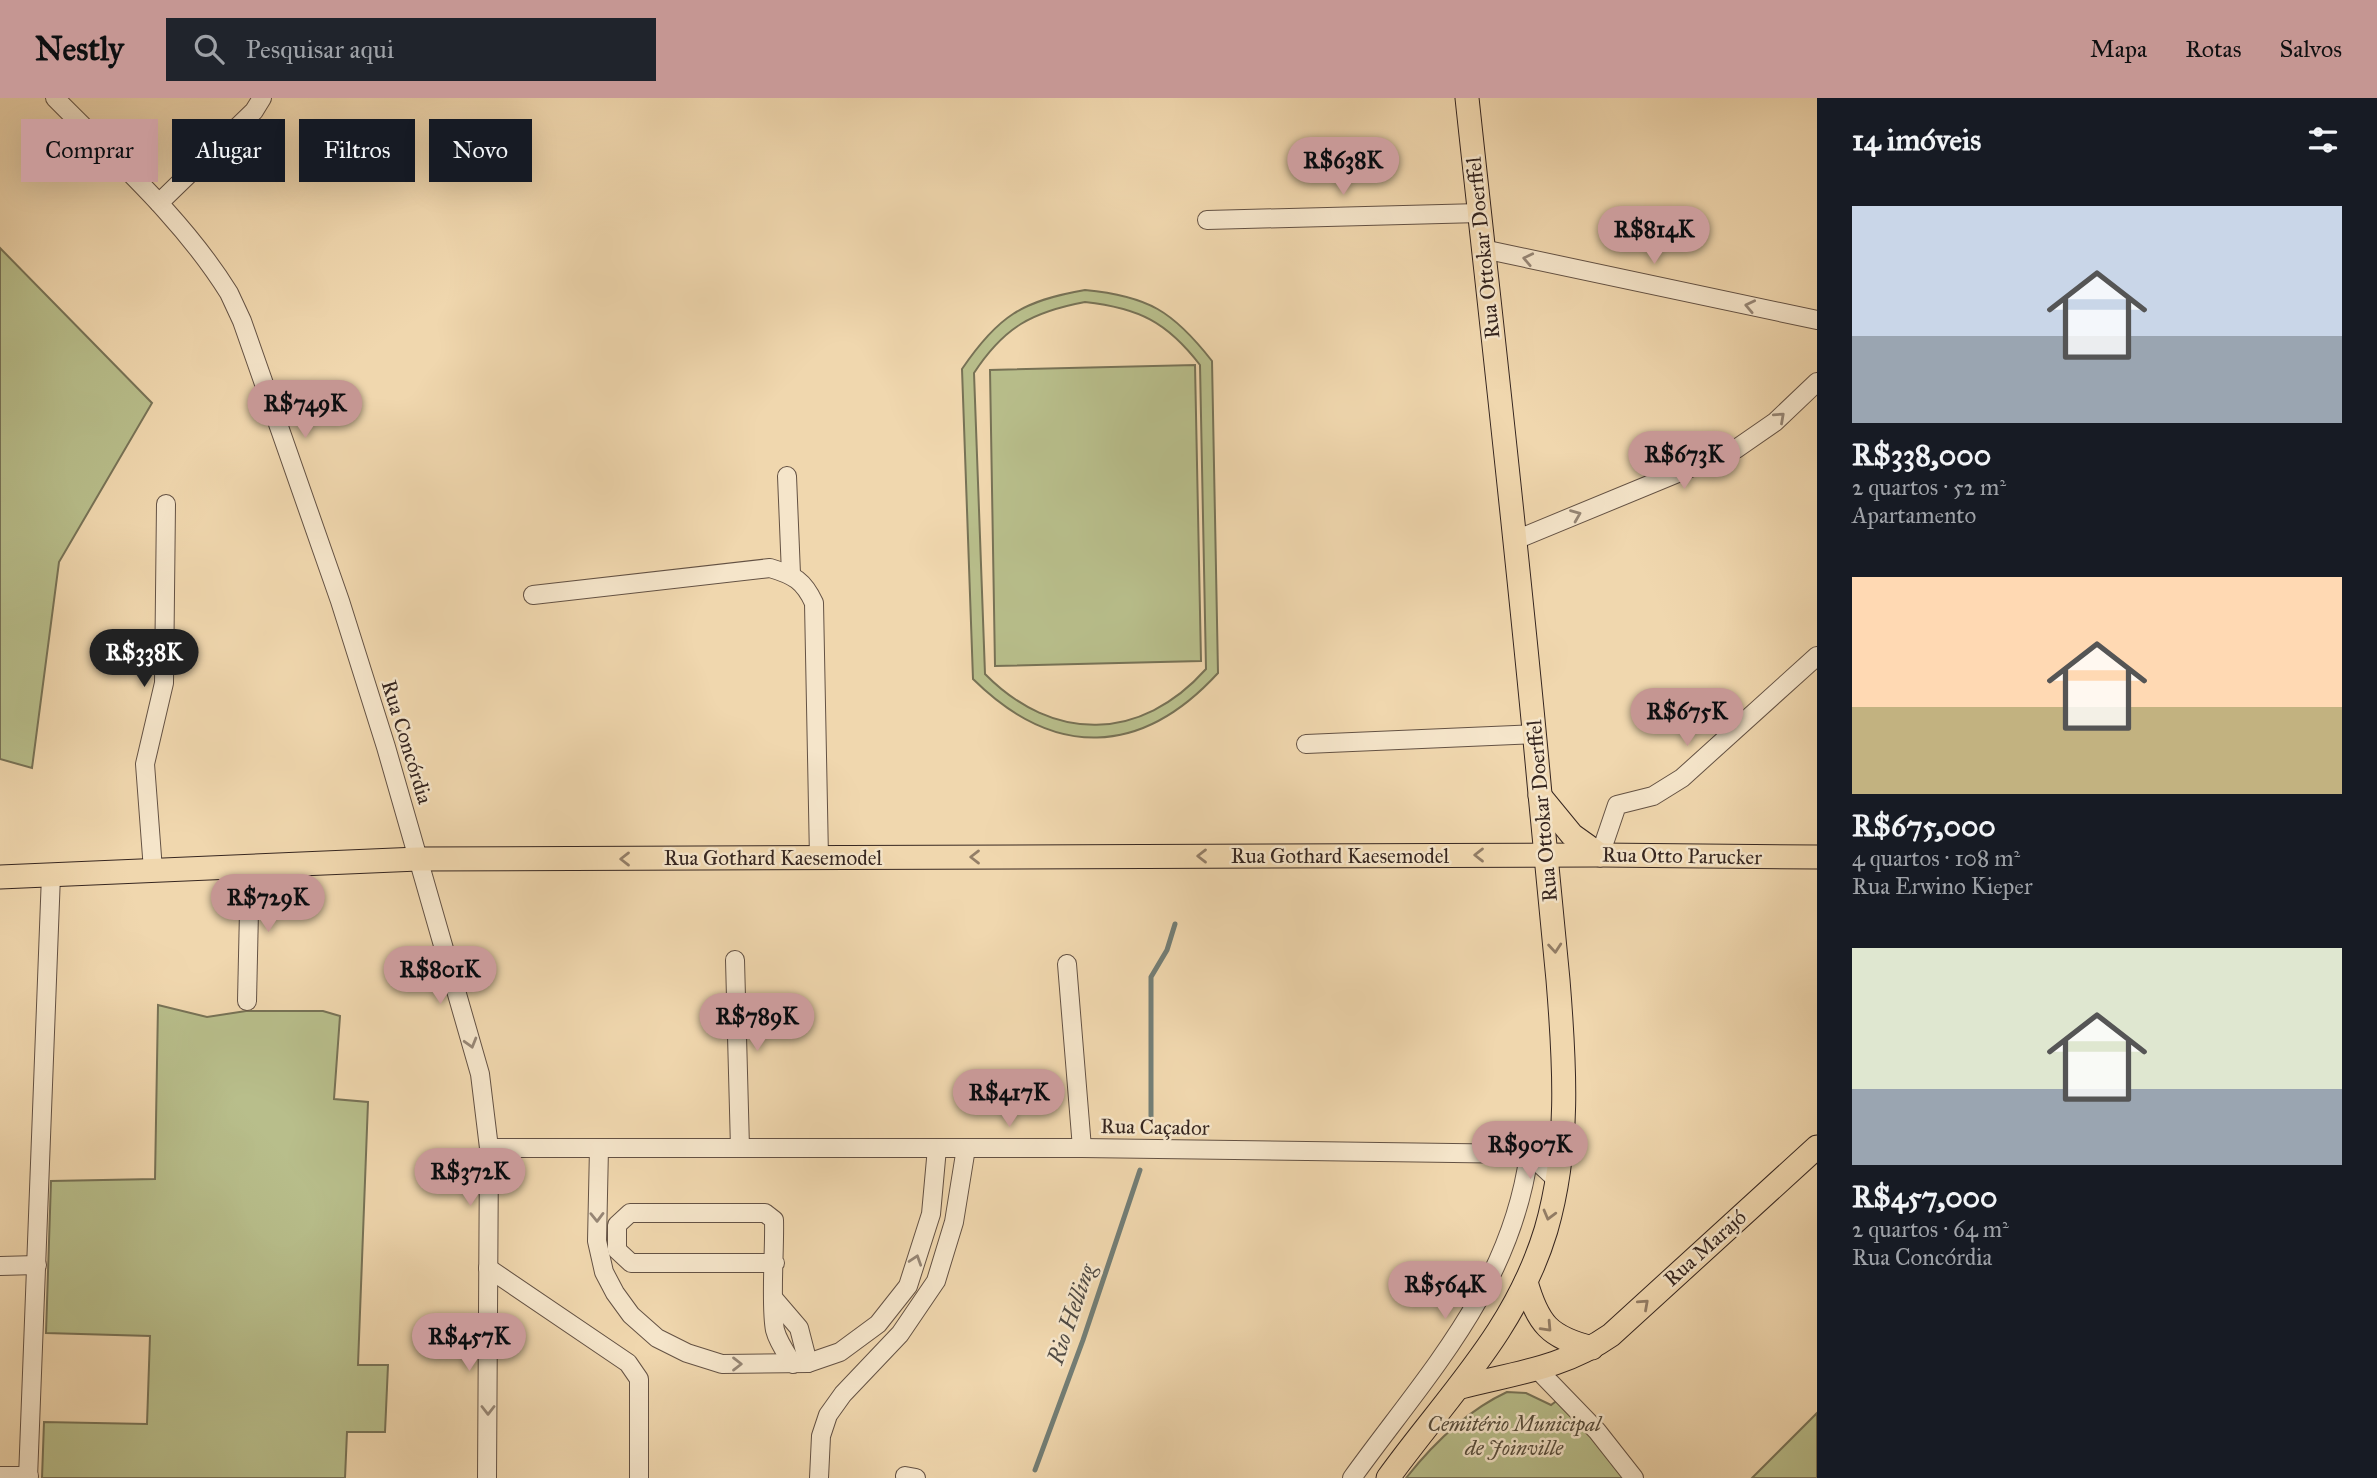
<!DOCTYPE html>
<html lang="pt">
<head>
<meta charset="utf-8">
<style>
  :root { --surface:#171b24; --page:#20242c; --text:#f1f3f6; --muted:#9ea1a6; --accent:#c59692 }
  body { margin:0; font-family:"IM FELL Great Primer",serif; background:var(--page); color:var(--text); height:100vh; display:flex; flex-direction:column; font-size:26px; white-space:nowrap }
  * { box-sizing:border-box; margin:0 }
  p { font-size:23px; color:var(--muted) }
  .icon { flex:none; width:38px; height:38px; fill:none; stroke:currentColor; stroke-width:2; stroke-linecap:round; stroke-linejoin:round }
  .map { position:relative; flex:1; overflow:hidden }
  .drawer { display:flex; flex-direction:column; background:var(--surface); width:560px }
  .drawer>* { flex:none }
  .top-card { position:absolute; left:21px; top:21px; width:665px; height:63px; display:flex; gap:14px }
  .price { position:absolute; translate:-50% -60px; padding:0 16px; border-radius:24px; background:var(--accent); color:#111; font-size:23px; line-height:46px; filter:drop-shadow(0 2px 4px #0008) }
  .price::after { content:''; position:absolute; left:50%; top:42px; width:21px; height:16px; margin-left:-10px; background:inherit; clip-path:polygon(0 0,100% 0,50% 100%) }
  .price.selected { background:#222; color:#fff }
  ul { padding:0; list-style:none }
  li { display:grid; align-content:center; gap:14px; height:371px; padding:0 35px }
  li span { display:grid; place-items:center; height:217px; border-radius:0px; color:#555 }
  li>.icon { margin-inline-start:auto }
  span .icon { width:126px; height:126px; fill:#fffc; stroke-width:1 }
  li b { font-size:30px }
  h2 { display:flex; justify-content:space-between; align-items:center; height:84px; padding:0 35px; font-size:30px }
  .chip { padding:0 24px; border-radius:0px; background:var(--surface); box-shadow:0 7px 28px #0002; font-size:24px; line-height:63px }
  .chip.selected { background:var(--accent); color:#111 }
  header { display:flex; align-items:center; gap:42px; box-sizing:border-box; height:98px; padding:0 35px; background:var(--accent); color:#111 }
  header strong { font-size:33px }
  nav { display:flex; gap:38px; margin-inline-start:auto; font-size:24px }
  .search { width:490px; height:63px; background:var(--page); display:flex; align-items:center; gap:18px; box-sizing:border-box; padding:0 24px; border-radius:0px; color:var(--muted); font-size:26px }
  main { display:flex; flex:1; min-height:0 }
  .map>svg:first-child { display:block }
</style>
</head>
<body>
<header>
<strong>Nestly</strong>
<div class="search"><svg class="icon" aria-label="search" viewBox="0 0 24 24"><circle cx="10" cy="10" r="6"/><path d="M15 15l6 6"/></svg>Pesquisar aqui</div>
<nav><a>Mapa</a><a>Rotas</a><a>Salvos</a></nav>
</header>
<main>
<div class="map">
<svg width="1817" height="1380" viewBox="0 0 1817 1380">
  <rect width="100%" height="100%" fill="#f0d7ae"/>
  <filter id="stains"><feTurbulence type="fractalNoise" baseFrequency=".00286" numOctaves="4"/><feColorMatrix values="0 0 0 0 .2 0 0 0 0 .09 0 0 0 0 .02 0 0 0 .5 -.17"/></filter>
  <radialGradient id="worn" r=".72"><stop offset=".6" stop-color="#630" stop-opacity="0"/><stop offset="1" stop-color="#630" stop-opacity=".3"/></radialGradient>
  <g fill="#b8be8b" stroke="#777256" stroke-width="2" fill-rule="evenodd">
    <path d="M0 150 152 305 59 464 32 670 0 661Z"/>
    <path d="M1085 192C1148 198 1173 213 1212 263L1218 575C1141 659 1054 661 973 581L962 271C998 218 1022 203 1085 192ZM1085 204C1139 210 1167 224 1200 267L1206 571C1141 644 1053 645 985 576L974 275C1004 229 1032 214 1085 204Z"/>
    <path d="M1195 267 1201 563 995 568 990 272Z"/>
    <path d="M158 907 207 919 246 913H323L340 918 334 1001 368 1004 358 1267H388L385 1334H347L345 1380H42L44 1324 147 1326 150 1238 46 1235 51 1083 155 1081Z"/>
    <path d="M1507 1294 1526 1295 1551 1307 1563 1298 1635 1380H1406C1433 1346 1468 1312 1507 1294Z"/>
    <path d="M1817 1315V1380H1752Z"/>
  </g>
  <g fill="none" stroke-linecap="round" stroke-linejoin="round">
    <g stroke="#737e76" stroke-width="5">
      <path d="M1151 1018V879L1167 852 1175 826"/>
      <path d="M1035 1372 1083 1242 1140 1072"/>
    </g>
    <defs>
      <g id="minor">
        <path d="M55 0C116 62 183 121 229 195L242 223 340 503 386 649 480 976 489 1050 487 1380"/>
        <path d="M159 105 254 13 262 0"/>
        <path d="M1207 122 1480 115"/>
        <path d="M1483 151 1817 222"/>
        <path d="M787 378 791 476"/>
        <path d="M1513 443 1736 351 1775 324 1817 284"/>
        <path d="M533 497 770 470C794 477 804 483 814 505L819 760"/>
        <path d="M1306 646 1535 636"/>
        <path d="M1600 757 1617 707 1653 698 1682 680 1817 558"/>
        <path d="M153 772 145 666 164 585 166 406"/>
        <path d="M735 862 740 1050"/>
        <path d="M1067 866 1082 1050"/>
        <path d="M247 903 250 768"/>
        <path d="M489 1050H1082L1529 1056 1558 1083"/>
        <path d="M599 1050 597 1143 604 1174 615 1195 631 1217 657 1240 687 1255 722 1266 808 1265 840 1254 878 1226 908 1188 931 1116 937 1050"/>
        <path d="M775 1165H631L617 1152V1127L630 1115H765L774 1122C775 1151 770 1206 775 1232 778 1244 786 1255 793 1266"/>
        <path d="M0 1168 37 1167"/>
        <path d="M488 1170 628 1265 639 1281V1380"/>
        <path d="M775 1202 799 1230 808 1265"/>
        <path d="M1537 1271 1597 1333 1634 1380"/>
        <path d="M0 1378H29"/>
        <path d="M905 1378 916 1380"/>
        <path d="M28 1380 51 777"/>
        <path d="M819 1380 821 1338 828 1317 843 1296 900 1236 936 1183 954 1124 966 1050"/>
        <path d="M1352 1380C1427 1276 1511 1189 1529 1056"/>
      </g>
      <g id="major">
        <path d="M1540 698 1572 737 1600 757"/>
        <path d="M0 779 418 761 1600 757 1817 759"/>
        <path d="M1526 1184C1538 1226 1549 1239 1592 1250"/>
        <path d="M1461 1289C1515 1275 1564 1270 1611 1237L1817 1049"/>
        <path d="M1388 1380C1447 1298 1515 1234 1546 1132 1570 1049 1565 967 1558 882 1552 820 1546 758 1540 696 1519 464 1492 232 1467 0"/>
      </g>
    </defs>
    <use href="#minor" stroke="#645244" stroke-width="20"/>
    <use href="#major" stroke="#362620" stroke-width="25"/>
    <use href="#minor" stroke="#f5e5ca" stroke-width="18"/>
    <use href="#major" stroke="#f0d7ae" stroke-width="23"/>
  </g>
  <defs><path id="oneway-chevron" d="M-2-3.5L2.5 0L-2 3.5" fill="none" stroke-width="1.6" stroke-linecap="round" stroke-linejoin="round" transform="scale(1.75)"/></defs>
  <g stroke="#968675">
    <use href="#oneway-chevron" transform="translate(1528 161) rotate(-168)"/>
    <use href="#oneway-chevron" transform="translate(1750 208) rotate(-168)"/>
    <use href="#oneway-chevron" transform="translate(1780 319) rotate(-42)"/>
    <use href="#oneway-chevron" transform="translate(1576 417) rotate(-22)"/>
    <use href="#oneway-chevron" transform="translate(471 945) rotate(74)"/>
    <use href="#oneway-chevron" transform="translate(597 1119) rotate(89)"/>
    <use href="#oneway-chevron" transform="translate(916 1162) rotate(-72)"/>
    <use href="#oneway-chevron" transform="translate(737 1266)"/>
    <use href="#oneway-chevron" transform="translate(488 1312) rotate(90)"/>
  </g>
  <g stroke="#937e67">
    <use href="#oneway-chevron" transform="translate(1479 757) rotate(180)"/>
    <use href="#oneway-chevron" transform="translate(1202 758) rotate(180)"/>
    <use href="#oneway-chevron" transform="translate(975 759) rotate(180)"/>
    <use href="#oneway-chevron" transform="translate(625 761) rotate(180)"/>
    <use href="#oneway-chevron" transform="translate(1555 850) rotate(85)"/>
    <use href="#oneway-chevron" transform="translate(1549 1117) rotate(105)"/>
    <use href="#oneway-chevron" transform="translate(1644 1206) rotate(-42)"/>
    <use href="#oneway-chevron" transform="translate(1547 1229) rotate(47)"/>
  </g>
  <g text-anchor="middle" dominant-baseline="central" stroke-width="5" stroke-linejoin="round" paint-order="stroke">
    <g font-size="21" fill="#362620" stroke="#f5e5ca">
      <text transform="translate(1483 150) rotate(-96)">Rua Ottokar Doerffel</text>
      <text transform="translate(407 644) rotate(73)">Rua Concórdia</text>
      <text transform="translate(1542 713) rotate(-95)">Rua Ottokar Doerffel</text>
      <text x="1340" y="758">Rua Gothard Kaesemodel</text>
      <text transform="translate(1682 758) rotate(1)">Rua Otto Parucker</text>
      <text x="773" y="760">Rua Gothard Kaesemodel</text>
      <text transform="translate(1155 1029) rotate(1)">Rua Caçador</text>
      <text transform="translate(1705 1150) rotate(-42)">Rua Marajó</text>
    </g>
    <g font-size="21" font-style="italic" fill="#564c3b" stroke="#f5e5ca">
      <text x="1514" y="1326">Cemitério Municipal<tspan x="1514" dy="24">de Joinville</tspan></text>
    </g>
    <g font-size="23" font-style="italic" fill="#4f4a44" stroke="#f5e5ca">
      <text transform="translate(1071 1216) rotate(-71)">Rio Helling</text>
    </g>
  </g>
  <rect width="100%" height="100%" filter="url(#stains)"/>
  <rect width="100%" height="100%" fill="url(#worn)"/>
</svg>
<b class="price" style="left:1343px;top:99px">R$638K</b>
<b class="price" style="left:1654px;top:168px">R$814K</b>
<b class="price" style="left:305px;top:342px">R$749K</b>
<b class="price" style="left:1684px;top:393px">R$673K</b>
<b class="price selected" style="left:144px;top:591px">R$338K</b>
<b class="price" style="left:1687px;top:650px">R$675K</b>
<b class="price" style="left:268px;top:836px">R$729K</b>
<b class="price" style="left:440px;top:908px">R$801K</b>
<b class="price" style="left:757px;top:955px">R$789K</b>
<b class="price" style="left:1009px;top:1031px">R$417K</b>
<b class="price" style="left:1530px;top:1083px">R$907K</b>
<b class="price" style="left:470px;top:1110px">R$372K</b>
<b class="price" style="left:1445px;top:1223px">R$564K</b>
<b class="price" style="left:469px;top:1275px">R$457K</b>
<div class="top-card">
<a class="chip selected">Comprar</a>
<a class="chip">Alugar</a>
<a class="chip">Filtros</a>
<a class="chip">Novo</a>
</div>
</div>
<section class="drawer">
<h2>14 imóveis<svg class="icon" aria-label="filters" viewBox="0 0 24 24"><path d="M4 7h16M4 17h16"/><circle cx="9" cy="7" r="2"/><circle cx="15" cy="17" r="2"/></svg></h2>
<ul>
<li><span style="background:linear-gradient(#c9d6e8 60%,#9aa5b1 0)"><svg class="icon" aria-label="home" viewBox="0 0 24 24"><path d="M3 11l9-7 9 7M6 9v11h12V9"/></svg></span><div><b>R$338,000</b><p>2 quartos · 52 m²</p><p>Apartamento</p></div></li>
<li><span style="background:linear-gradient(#ffd9b3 60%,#c2b280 0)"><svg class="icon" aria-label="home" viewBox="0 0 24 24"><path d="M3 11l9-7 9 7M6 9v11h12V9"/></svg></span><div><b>R$675,000</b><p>4 quartos · 108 m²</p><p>Rua Erwino Kieper</p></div></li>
<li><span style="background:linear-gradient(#dfe7d0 65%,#9aa5b1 0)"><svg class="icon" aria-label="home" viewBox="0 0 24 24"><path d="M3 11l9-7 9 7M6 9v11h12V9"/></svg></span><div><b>R$457,000</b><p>2 quartos · 64 m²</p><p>Rua Concórdia</p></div></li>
</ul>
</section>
</main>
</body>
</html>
